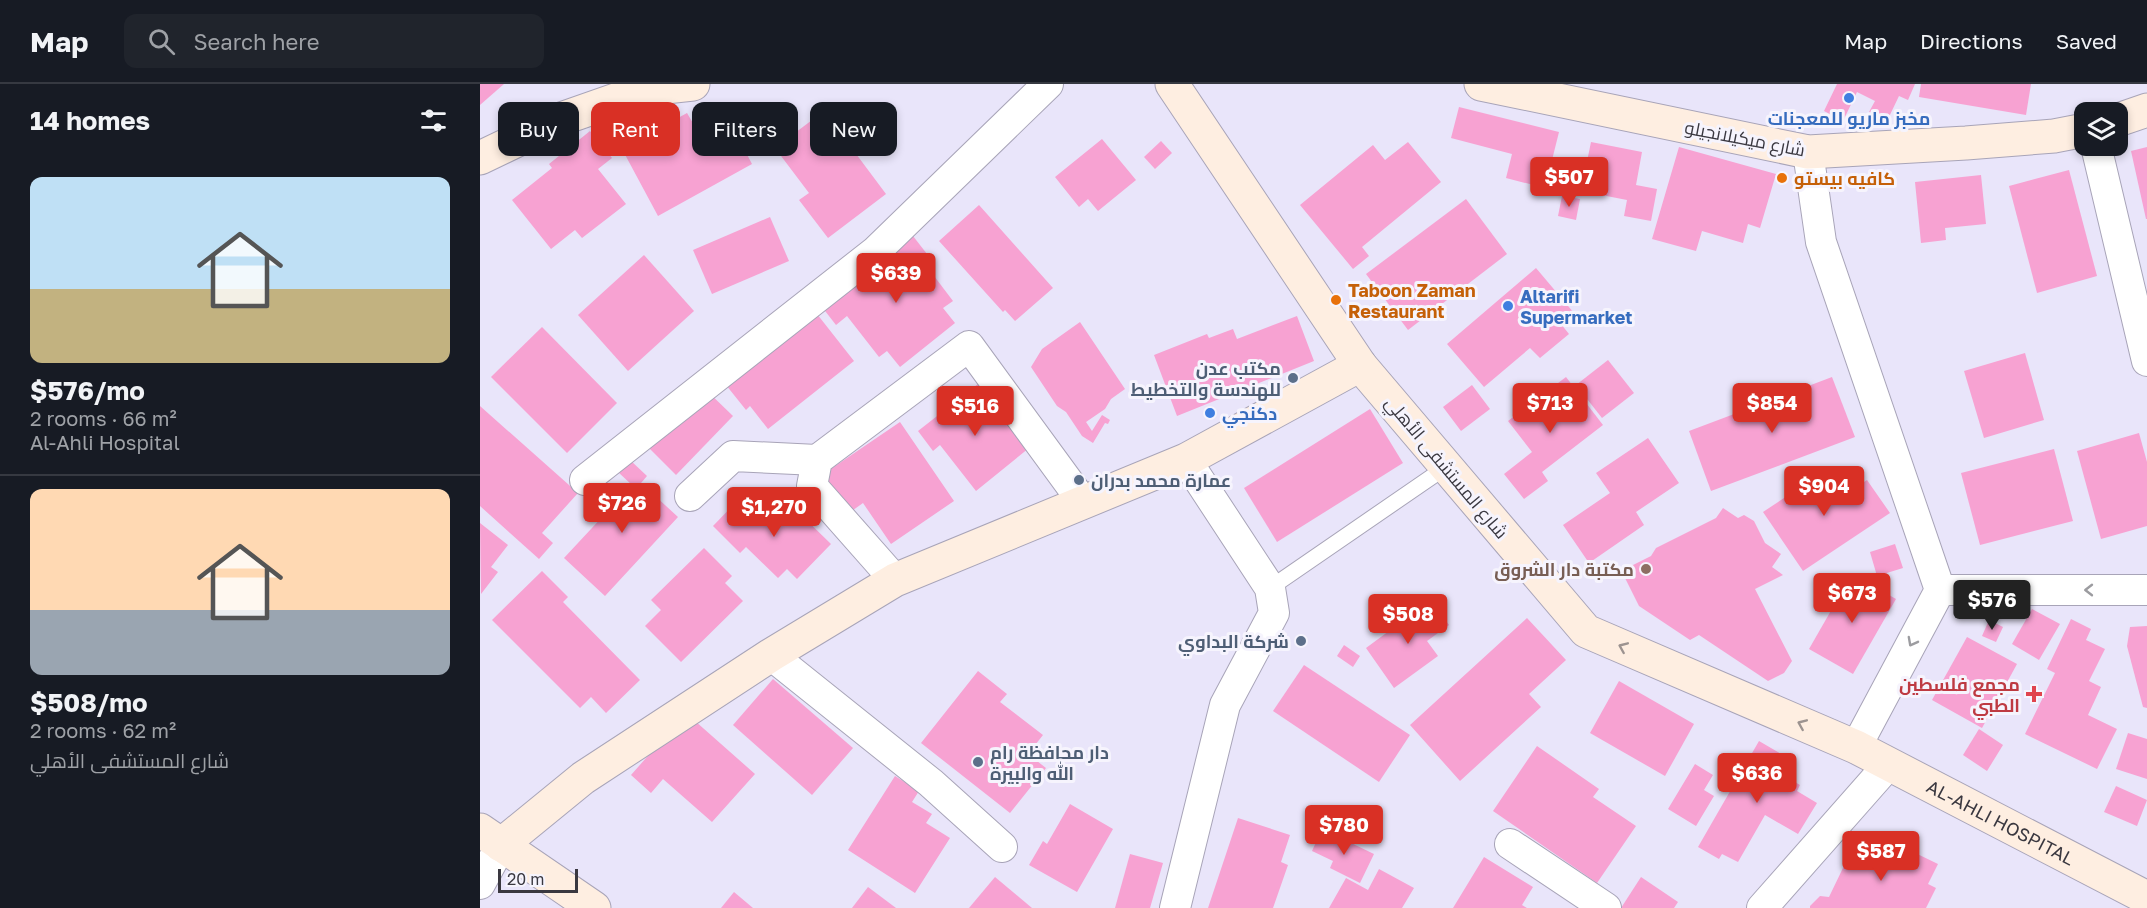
<!DOCTYPE html>
<html lang="en">
<head>
<meta charset="utf-8">
<style>
  :root { --surface:#171b24; --page:#20242c; --text:#f1f3f6; --muted:#9ea1a6; --line:#363941; --accent:#d93025 }
  body { margin:0; font-family:"Golos Text",Cairo,sans-serif; background:var(--page); color:var(--text); height:100vh; display:flex; flex-direction:column; font-size:22px; white-space:nowrap }
  * { box-sizing:border-box; margin:0 }
  p { font-size:20px; color:var(--muted) }
  .icon { flex:none; width:33px; height:33px; fill:none; stroke:currentColor; stroke-width:2; stroke-linecap:round; stroke-linejoin:round }
  .map { position:relative; flex:1; overflow:hidden }
  .details { display:flex; flex-direction:column; background:var(--surface); width:480px }
  .details>* { flex:none }
  .hud { position:absolute; left:18px; top:18px; width:570px; height:54px; display:flex; gap:12px }
  .controls { position:absolute; left:1594px; top:18px; display:grid; gap:12px }
  .controls a { display:grid; place-items:center; width:54px; height:54px; border-radius:12px; background:var(--surface); box-shadow:0 3px 9px #0003; font-size:30px }
  .scale { position:absolute; left:18px; bottom:15px; width:80px; box-sizing:border-box; padding-left:6px; border:3px solid #3a3840; border-top:0; font-size:16px; line-height:21px; white-space:nowrap; color:#3a3840; -webkit-text-stroke:4px #f6f4fd; paint-order:stroke }
  .price { position:absolute; translate:-50% -51px; padding:0 14px; border-radius:6px; background:var(--accent); color:#fff; font-size:20px; line-height:39px; filter:drop-shadow(0 2px 3px #0008) }
  .price::after { content:''; position:absolute; left:50%; top:36px; width:18px; height:14px; margin-left:-9px; background:inherit; clip-path:polygon(0 0,100% 0,50% 100%) }
  .price.on { background:#222; color:#fff }
  ul { padding:0; list-style:none }
  li { display:grid; align-content:center; gap:12px; height:318px; padding:0 30px }
  li+li { border-top:2px solid var(--line) }
  li span { display:grid; place-items:center; height:186px; border-radius:12px; color:#555 }
  li>.icon { margin-inline-start:auto }
  span .icon { width:108px; height:108px; fill:#fffc; stroke-width:1 }
  li b { font-size:26px }
  h2 { display:flex; justify-content:space-between; align-items:center; height:72px; padding:0 30px; font-size:26px }
  .chip { padding:0 21px; border-radius:12px; background:var(--surface); box-shadow:0 3px 9px #0003; font-size:21px; line-height:54px }
  .chip.on { background:var(--accent); color:#fff }
  header { display:flex; align-items:center; gap:36px; box-sizing:border-box; height:84px; padding:0 30px; background:var(--surface); border-bottom:2px solid var(--line) }
  header strong { font-size:28px }
  nav { display:flex; gap:33px; margin-inline-start:auto; font-size:21px }
  .search { width:420px; height:54px; background:var(--page); display:flex; align-items:center; gap:15px; box-sizing:border-box; padding:0 21px; border-radius:12px; color:var(--muted); font-size:22px }
  main { display:flex; flex:1; min-height:0 }
  .map>svg:first-child { display:block }
</style>
</head>
<body>
<header>
<strong>Map</strong>
<div class="search"><svg class="icon" aria-label="search" viewBox="0 0 24 24"><circle cx="10" cy="10" r="6"/><path d="M15 15l6 6"/></svg>Search here</div>
<nav><a>Map</a><a>Directions</a><a>Saved</a></nav>
</header>
<main>
<section class="details">
<h2>14 homes<svg class="icon" aria-label="filters" viewBox="0 0 24 24"><path d="M4 7h16M4 17h16"/><circle cx="9" cy="7" r="2"/><circle cx="15" cy="17" r="2"/></svg></h2>
<ul>
<li><span style="background:linear-gradient(#bfe0f5 60%,#c2b280 0)"><svg class="icon" aria-label="home" viewBox="0 0 24 24"><path d="M3 11l9-7 9 7M6 9v11h12V9"/></svg></span><div><b>$576/mo</b><p>2 rooms · 66 m²</p><p>Al-Ahli Hospital</p></div></li>
<li><span style="background:linear-gradient(#ffd9b3 65%,#9aa5b1 0)"><svg class="icon" aria-label="home" viewBox="0 0 24 24"><path d="M3 11l9-7 9 7M6 9v11h12V9"/></svg></span><div><b>$508/mo</b><p>2 rooms · 62 m²</p><p>شارع المستشفى الأهلي</p></div></li>
</ul>
</section>
<div class="map">
<svg width="1667" height="824" viewBox="0 0 1667 824">
  <rect width="100%" height="100%" fill="#e9e5fa"/>
  <g fill="#f7a2d2">
    <path d="M0 0H24L0 21Z"/>
    <path d="M1357 0H1435L1428 16 1419 12 1407 37 1389 28 1395 17 1377 8 1363 37 1344 27Z"/>
    <path d="M1441 0H1551L1546 31 1439 13Z"/>
    <path d="M979 23 1079 48 1065 104 1026 94 1032 70 971 54Z"/>
    <path d="M239 27 259 63 262 61 272 80 178 132 142 65 207 29 214 41Z"/>
    <path d="M344 27 406 110 348 154 319 116 329 109 295 64Z"/>
    <path d="M110 47 132 74 118 85 146 120 102 154 95 146 71 165 32 116 72 84 69 80Z"/>
    <path d="M622 55 656 96 618 127 608 115 599 123 575 93Z"/>
    <path d="M681 57 692 69 675 85 664 73Z"/>
    <path d="M928 58 961 98 882 163 889 172 873 185 820 121 893 61 905 76Z"/>
    <path d="M1111 58 1162 68 1156 101 1177 105 1171 137 1144 132 1147 116 1101 107Z"/>
    <path d="M1199 63 1296 90 1280 144 1268 140 1263 159 1222 147 1216 167 1172 155Z"/>
    <path d="M1667 63V135H1666L1651 67Z"/>
    <path d="M1589 86 1617 192 1557 209 1529 102Z"/>
    <path d="M1501 91 1506 140 1465 144 1466 156 1441 159 1435 98Z"/>
    <path d="M1082 112 1100 115 1096 136 1078 132Z"/>
    <path d="M986 115 1027 170 928 246 886 190Z"/>
    <path d="M499 121 573 204 535 237 525 226 523 228 459 157Z"/>
    <path d="M290 133 309 177 232 210 213 166Z"/>
    <path d="M433 152 454 179 448 184 473 217 463 224 475 239 420 283 407 267 399 273 367 232 356 241 342 223Z"/>
    <path d="M164 171 214 227 148 287 98 231Z"/>
    <path d="M1056 184 1094 229 1081 240 1089 250 1060 274 1050 264 1004 303 967 260Z"/>
    <path d="M337 230 374 277 288 345 270 322 266 326 246 301Z"/>
    <path d="M817 232 834 277 697 332 674 271 727 250 729 254 753 245 757 255Z"/>
    <path d="M600 238 645 305 631 315 625 325 606 338 612 347 622 331 630 336 628 340 625 339 613 359 602 352 586 328 577 322 551 283 562 265Z"/>
    <path d="M62 243 137 319 87 369 11 293Z"/>
    <path d="M1545 269 1564 336 1504 354 1484 287Z"/>
    <path d="M1128 276 1154 309 1122 334 1096 301Z"/>
    <path d="M1086 293 1123 341 1062 388 1068 397 1044 415 1024 390 1052 368 1028 337Z"/>
    <path d="M1352 293 1375 353 1231 407 1209 347Z"/>
    <path d="M498 300 549 364 496 407 460 361 453 367 438 347Z"/>
    <path d="M992 301 1010 325 981 347 963 323Z"/>
    <path d="M224 304 253 332 196 391 168 363Z"/>
    <path d="M0 322 98 409 62 449 73 459 59 475 0 422Z"/>
    <path d="M890 325 923 379 797 458 764 404Z"/>
    <path d="M420 338 474 417 411 460 383 419 369 429 342 391Z"/>
    <path d="M1659 349 1667 378V442L1621 455 1597 367Z"/>
    <path d="M1168 354 1199 399 1156 428 1164 441 1109 479 1083 441 1130 409 1116 389Z"/>
    <path d="M1574 365 1593 437 1500 461 1481 389Z"/>
    <path d="M150 376 167 392 161 399 198 433 125 512 84 474 152 401 138 388Z"/>
    <path d="M1352 382 1369 408 1387 396 1410 429 1323 487 1283 428Z"/>
    <path d="M260 414 287 441 309 419 351 460 317 495 307 485 298 494 266 463 260 469 233 442Z"/>
    <path d="M1243 424 1258 434 1264 431 1274 437 1285 459 1301 470 1292 483 1303 491 1275 505 1312 577 1304 589 1288 597 1219 551 1210 556 1159 522 1143 490 1147 484 1171 472 1176 464 1236 434Z"/>
    <path d="M0 439 28 461 11 483 18 488 1 510Z"/>
    <path d="M1415 460 1423 484 1397 492 1390 468Z"/>
    <path d="M224 464 252 492 245 499 263 517 201 578 165 542 181 526 171 516Z"/>
    <path d="M62 487 88 513 83 518 160 596 126 629 111 613 100 624 12 536Z"/>
    <path d="M1372 490 1416 515 1373 590 1329 565Z"/>
    <path d="M951 516 969 541 947 557 958 572 914 604 886 564Z"/>
    <path d="M1552 525 1580 540 1559 576 1532 560Z"/>
    <path d="M1047 534 1086 576 1049 610 1061 623 980 697 930 641Z"/>
    <path d="M1591 535 1611 545 1606 556 1625 565 1609 597 1621 603 1608 631 1637 645 1617 685 1545 650 1575 589 1567 585Z"/>
    <path d="M1509 536 1523 543 1516 558 1502 552Z"/>
    <path d="M1667 542V624L1663 623 1647 562 1650 543Z"/>
    <path d="M1487 553 1537 580 1502 644 1452 616Z"/>
    <path d="M864 561 880 572 873 583 857 572Z"/>
    <path d="M824 581 930 651 899 698 793 627Z"/>
    <path d="M498 587 527 610 520 618 563 651 548 670 566 684 530 729 441 659Z"/>
    <path d="M293 595 373 664 332 711 253 641Z"/>
    <path d="M1139 597 1214 640 1185 692 1110 649Z"/>
    <path d="M206 629 275 690 232 738 183 695 171 709 151 691Z"/>
    <path d="M1499 645 1523 661 1507 687 1483 671Z"/>
    <path d="M1648 649 1667 655V695L1636 685Z"/>
    <path d="M1279 657 1313 677 1305 692 1320 701 1317 707 1337 719 1318 750 1285 731 1258 778 1242 770 1239 775 1218 763Z"/>
    <path d="M1057 662 1119 705 1113 713 1156 742 1117 799 1013 727Z"/>
    <path d="M1215 680 1233 691 1224 706 1234 712 1216 742 1188 725Z"/>
    <path d="M415 692 439 707 432 718 452 730 446 739 470 754 435 809 368 766Z"/>
    <path d="M1636 702 1667 716 1657 742 1624 728Z"/>
    <path d="M590 720 633 745 597 808 549 781 563 757 567 760Z"/>
    <path d="M758 734 810 751 801 778 808 781 793 824H728Z"/>
    <path d="M842 745 894 770 880 799 850 784 853 777 832 767Z"/>
    <path d="M1375 759 1419 781 1427 765 1458 780 1448 800 1456 804 1446 824H1330V822L1340 812 1349 813Z"/>
    <path d="M650 770 683 779 670 824H635Z"/>
    <path d="M1004 773 1053 803 1042 821 1047 824H973Z"/>
    <path d="M899 785 934 804 922 824H849L866 794 888 806Z"/>
    <path d="M515 793 552 824H489Z"/>
    <path d="M1161 793 1198 818 1194 824H1141Z"/>
    <path d="M388 803 416 824H372Z"/>
    <path d="M254 808 273 824H241Z"/>
  </g>
  <g fill="none" stroke-linecap="round" stroke-linejoin="round">
    <defs>
      <path id="lane" d="M790 504 966 383"/>
      <g id="street">
        <path d="M1616 62 1667 277"/>
        <path d="M1328 68 1341 158 1460 506 1376 663"/>
        <path d="M105 396 396 167 568 0"/>
        <path d="M210 412 253 372 337 376"/>
        <path d="M415 496 332 402 337 376 489 262 603 418"/>
        <path d="M1460 506H1667"/>
        <path d="M291 571 451 699 522 763"/>
        <path d="M1030 760 1126 824"/>
        <path d="M0 800 21 761"/>
        <path d="M695 824 745 621 794 529 790 504 706 376"/>
        <path d="M1282 824 1409 680"/>
      </g>
      <g id="secondary">
        <path id="s1" d="M692 0 880 281 1106 547 1376 663 1667 814"/>
        <path d="M1001 0 1328 68 1486 59 1574 52 1605 46"/>
        <path d="M1638 36 1667 26"/>
        <path d="M0 74 81 35 167 5 213 0"/>
        <path d="M0 746 114 824"/>
        <path d="M21 761 103 694 291 571 415 496 706 376 880 281"/>
      </g>
    </defs>
    <use href="#lane" stroke="#a8a4b8" stroke-width="17"/>
    <use href="#street" stroke="#a8a4b8" stroke-width="32"/>
    <use href="#secondary" stroke="#a8a4b8" stroke-width="35"/>
    <use href="#lane" stroke="#fff" stroke-width="15"/>
    <use href="#street" stroke="#fff" stroke-width="30"/>
    <use href="#secondary" stroke="#feeee1" stroke-width="33"/>
  </g>
  <defs><path id="oneway-chevron" d="M-2-3.5L2.5 0L-2 3.5" fill="none" stroke-width="1.6" stroke-linecap="round" stroke-linejoin="round" transform="scale(1.5)"/></defs>
  <g stroke="#9c9ca0">
    <use href="#oneway-chevron" transform="translate(1609 506) rotate(180)"/>
    <use href="#oneway-chevron" transform="translate(1432 558) rotate(118)"/>
  </g>
  <g stroke="#9c9390">
    <use href="#oneway-chevron" transform="translate(1143 563) rotate(-157)"/>
    <use href="#oneway-chevron" transform="translate(1322 640) rotate(-157)"/>
  </g>
  <g fill="#3f7fe0" stroke="#f6f4fd" stroke-width="2">
    <circle cx="1369" cy="14" r="6"/>
    <circle cx="1028" cy="222" r="6"/>
    <circle cx="730" cy="329" r="6"/>
  </g>
  <g fill="#e8710a" stroke="#f6f4fd" stroke-width="2">
    <circle cx="1302" cy="94" r="6"/>
    <circle cx="856" cy="216" r="6"/>
  </g>
  <g fill="#5c6f8a" stroke="#f6f4fd" stroke-width="2">
    <circle cx="813" cy="294" r="6"/>
    <circle cx="599" cy="396" r="6"/>
    <circle cx="821" cy="557" r="6"/>
    <circle cx="498" cy="678" r="6"/>
  </g>
  <circle fill="#8d6e63" stroke="#f6f4fd" stroke-width="2" cx="1166" cy="485" r="6"/>
  <path fill="#e0444e" stroke="#f6f4fd" stroke-width="2" d="M1551 601h6v6h6v6h-6v6h-6v-6h-6v-6h6z"/>
  <g text-anchor="middle" dominant-baseline="central" stroke-width="6" stroke-linejoin="round" paint-order="stroke">
    <g font-size="18" font-weight="bold" fill="#366cbe" stroke="#f6f4fd" text-anchor="start">
      <text x="1369" y="34" text-anchor="middle">مخبز ماريو للمعجنات</text>
      <text x="1040" y="212">Altarifi<tspan x="1040" dy="21">Supermarket</tspan></text>
      <text x="742" y="329">دكنجي</text>
    </g>
    <g font-size="18" fill="#3a3840" stroke="#f6f4fd">
      <text transform="translate(1265 54) rotate(11)">شارع ميكيلانجيلو</text>
      <text transform="translate(967 383) rotate(50)">شارع المستشفى الأهلي</text>
      <text stroke="none"><textPath href="#s1" startOffset="1144">AL-AHLI HOSPITAL</textPath></text>
    </g>
    <g font-size="18" font-weight="bold" fill="#c56008" stroke="#f6f4fd" text-anchor="start">
      <text x="1314" y="94">كافيه بيستو</text>
      <text x="868" y="206">Taboon Zaman<tspan x="868" dy="21">Restaurant</tspan></text>
    </g>
    <g font-size="18" font-weight="bold" fill="#4e5e75" stroke="#f6f4fd" text-anchor="end">
      <text x="801" y="284">مكتب عدن<tspan x="801" dy="21">للهندسة والتخطيط</tspan></text>
      <text x="611" y="396" text-anchor="start">عمارة محمد بدران</text>
      <text x="809" y="557">شركة البداوي</text>
      <text x="510" y="668" text-anchor="start">دار محافظة رام<tspan x="510" dy="21">الله والبيرة</tspan></text>
    </g>
    <g font-size="18" font-weight="bold" fill="#785e54" stroke="#f6f4fd" text-anchor="end">
      <text x="1154" y="485">مكتبة دار الشروق</text>
    </g>
    <g font-size="18" font-weight="bold" fill="#be3a42" stroke="#f6f4fd" text-anchor="end">
      <text x="1540" y="600">مجمع فلسطين<tspan x="1540" dy="21">الطبي</tspan></text>
    </g>
  </g>
</svg>
<div class="controls">
<a><svg class="icon" aria-label="layers" viewBox="0 0 24 24"><path d="M12 4l9 5-9 5-9-5zM3 14l9 5 9-5"/></svg></a>
</div>
<div class="scale">20 m</div>
<b class="price" style="left:1089px;top:124px">$507</b>
<b class="price" style="left:416px;top:220px">$639</b>
<b class="price" style="left:1070px;top:350px">$713</b>
<b class="price" style="left:1292px;top:350px">$854</b>
<b class="price" style="left:495px;top:353px">$516</b>
<b class="price" style="left:1344px;top:433px">$904</b>
<b class="price" style="left:142px;top:450px">$726</b>
<b class="price" style="left:294px;top:454px">$1,270</b>
<b class="price" style="left:1372px;top:540px">$673</b>
<b class="price on" style="left:1512px;top:547px">$576</b>
<b class="price" style="left:928px;top:561px">$508</b>
<b class="price" style="left:1277px;top:720px">$636</b>
<b class="price" style="left:864px;top:772px">$780</b>
<b class="price" style="left:1401px;top:798px">$587</b>
<div class="hud">
<a class="chip">Buy</a>
<a class="chip on">Rent</a>
<a class="chip">Filters</a>
<a class="chip">New</a>
</div>
</div>
</main>
</body>
</html>
